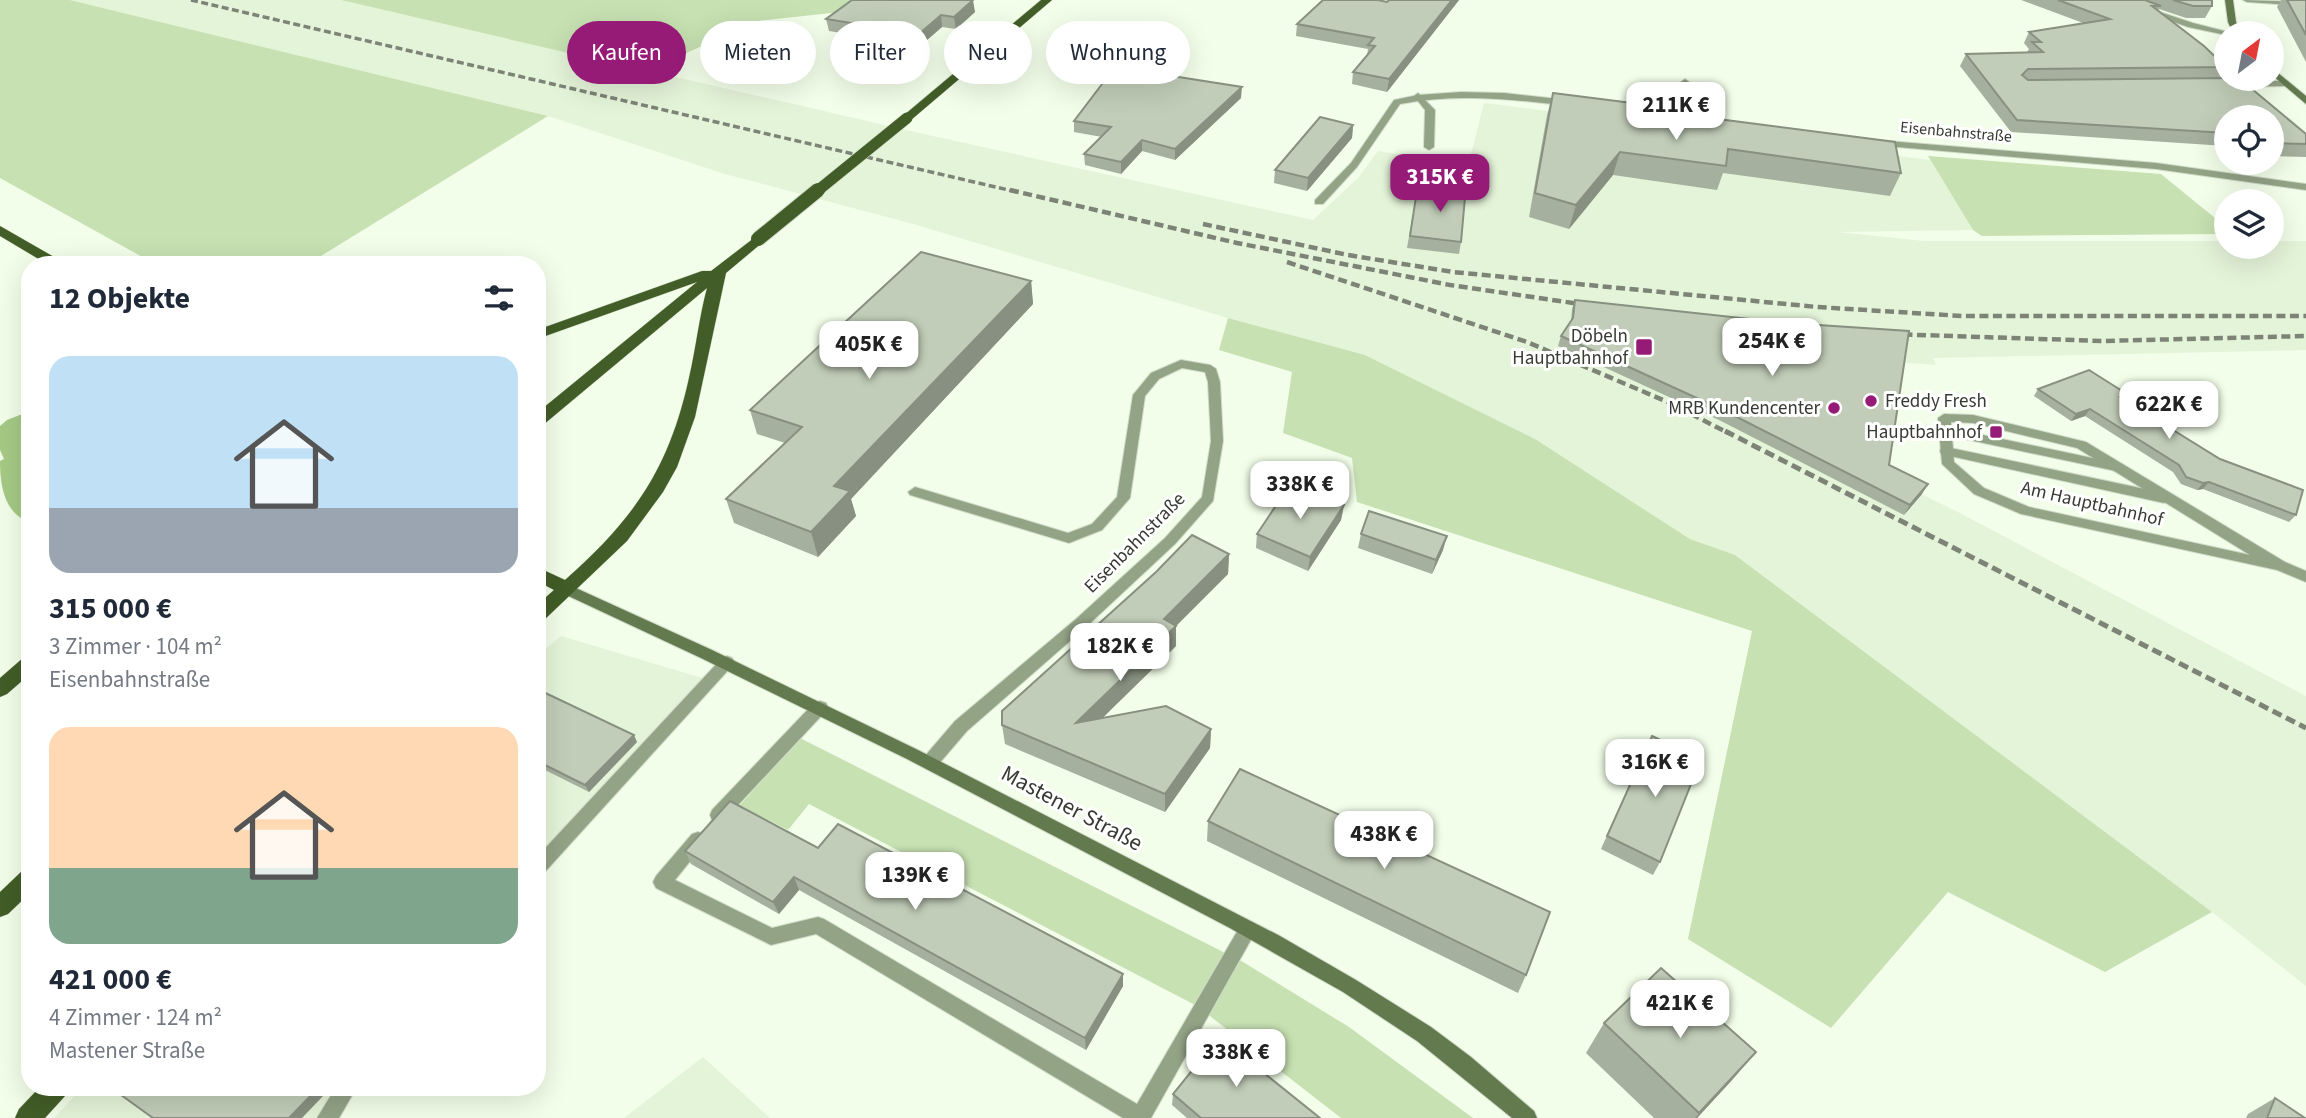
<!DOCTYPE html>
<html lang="de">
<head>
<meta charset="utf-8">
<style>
  :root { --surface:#fff; --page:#f6f6f7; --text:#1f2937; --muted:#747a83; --accent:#951b76 }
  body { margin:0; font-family:"Source Sans 3",sans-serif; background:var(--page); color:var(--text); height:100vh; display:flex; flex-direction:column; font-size:26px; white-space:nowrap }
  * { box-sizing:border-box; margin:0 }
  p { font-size:23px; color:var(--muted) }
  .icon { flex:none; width:38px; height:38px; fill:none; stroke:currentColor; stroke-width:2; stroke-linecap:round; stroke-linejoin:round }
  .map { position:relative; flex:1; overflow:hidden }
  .drawer { position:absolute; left:21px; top:256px; width:525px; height:840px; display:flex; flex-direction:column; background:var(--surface); border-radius:28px; box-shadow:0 7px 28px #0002 }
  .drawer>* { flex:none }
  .hud { position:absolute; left:567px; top:21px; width:665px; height:63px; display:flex; gap:14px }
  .needle { width:46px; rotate:32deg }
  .fabs { position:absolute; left:2214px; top:21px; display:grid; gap:14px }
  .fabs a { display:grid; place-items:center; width:70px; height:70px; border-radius:50%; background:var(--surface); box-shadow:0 7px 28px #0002; font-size:35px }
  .price { position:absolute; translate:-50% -60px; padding:0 16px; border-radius:14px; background:#fff; color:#222; font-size:23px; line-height:46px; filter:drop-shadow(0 2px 4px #0008) }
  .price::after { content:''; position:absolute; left:50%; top:42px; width:21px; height:16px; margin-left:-10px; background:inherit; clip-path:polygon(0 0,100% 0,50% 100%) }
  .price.active { background:var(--accent); color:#fff }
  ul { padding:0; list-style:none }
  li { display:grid; align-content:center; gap:14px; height:371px; padding:0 28px }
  li span { display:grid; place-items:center; height:217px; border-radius:21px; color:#555 }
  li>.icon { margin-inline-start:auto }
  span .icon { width:126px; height:126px; fill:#fffc; stroke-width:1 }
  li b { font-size:30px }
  h2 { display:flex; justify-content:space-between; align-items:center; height:84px; padding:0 28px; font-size:30px }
  .pill { padding:0 24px; border-radius:32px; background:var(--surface); box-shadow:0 7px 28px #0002; font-size:24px; line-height:63px }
  .pill.active { background:var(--accent); color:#fff }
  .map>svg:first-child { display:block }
</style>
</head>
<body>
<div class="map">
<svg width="2306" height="1118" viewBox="0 0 2306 1118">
  <rect width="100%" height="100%" fill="#f2fee9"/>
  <g fill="#e4f4d8">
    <path d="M70 0H341L919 133 1313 220 1358 178 1378 151 1468 166 1484 103 1930 160 1973 230 1838 232 1924 241H2226V247H2272V241H2306V350L1933 358 1936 365 1817 356 1755 413 1958 512 2306 696V986L2212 912 1735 555 1690 539 1535 439 1365 355 1228 318 913 224 725 174 548 116Z"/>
    <path d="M561 636 709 680 537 869V656Z"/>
    <path d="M703 1057 770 1118H624Z"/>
    <path d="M83 1087H347L327 1118H54Z"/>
  </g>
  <g fill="#c7e1b2">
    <path d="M0 0H70L548 116 308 264H155L0 178Z"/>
    <path d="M341 0H951L758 21 646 71Z"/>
    <path d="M1928 156 2161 174 2226 227V234L1982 236 1973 230Z"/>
    <path d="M1228 318 1365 355 1535 439 1690 539 1735 555 2212 912 2105 972 1948 892 1831 1028 1688 939 1752 631 1357 502 1352 458 1283 433 1292 372 1219 350Z"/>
    <path d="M800 738 1243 962 1349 1027 1473 1118H1341L1197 1006 809 804 788 830 739 806Z"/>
  </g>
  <path fill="#a5ca85" d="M30 411V522C4 514 0 485 0 461L4 459 0 450V426L7 420Z"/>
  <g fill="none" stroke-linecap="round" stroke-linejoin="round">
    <defs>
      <g id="service">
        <path d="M1685 79 1689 82 1695 120 1690 123 1685 120 1681 82Z"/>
        <path d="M2286 81 2289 82V86L2230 87 2226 84 2230 81Z"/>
        <path d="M1418 93 1435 110 1434 147 1429 150 1424 147 1425 110 1414 96Z"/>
        <path d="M1181 360 1210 365 1216 369 1210 373 1182 368 1159 379 1145 396 1130 498 1102 530 1069 543 910 495 908 492 915 487 1068 533 1092 524 1117 497 1133 395 1151 373Z"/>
        <path d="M1945 427 2116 463 2123 467 2116 471 1941 434 1939 431Z"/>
        <path d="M1946 447 2164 493 2171 498 2164 503 1941 454 1940 451 1941 448Z"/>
        <path d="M727 656 732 658 735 662 732 666 543 874 537 877V857L722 658Z"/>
        <path d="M820 701 826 703 828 707 826 711 724 820 718 822 712 820 710 815 712 810 814 703Z"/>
        <path d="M698 832 704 834 707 839 704 844 675 880 772 928 818 917 824 919 1137 1104 1242 923 1248 921 1254 923 1257 929 1151 1118H1123L816 934 771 945 656 888 653 882 656 876 692 834Z"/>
        <path d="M336 1087H357L339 1118H317Z"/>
      </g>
      <g id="minor">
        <path d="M2112 0H2124L2193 23 2232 33 2226 35 2188 27Z"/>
        <path d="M2243 0 2306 2V6L2247 2Z"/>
        <path d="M1461 92 1504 93 1568 100 1573 103 1568 106C1512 99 1456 93 1400 104L1357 167 1323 204H1315V200L1351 163 1394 100 1418 95Z"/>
        <path d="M1876 140 2156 163 2306 184V190L2156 169 1873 145 1871 143Z"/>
        <path d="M1210 365 1216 369 1220 382 1223 441 1213 501 1175 544 1086 627 967 731 937 766 931 768 925 766 923 761 925 756 955 721 1076 619 1165 538 1202 497 1211 441 1208 382 1204 369Z"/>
        <path d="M1944 414 1973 415 2086 442 2285 562 2306 571V582L2277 570 2021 514 1974 494 1942 464 1938 418ZM1951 422 1973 423 2077 448 2250 555 2029 507 1984 488 1954 462Z"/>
      </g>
      <g id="secondary">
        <path d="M2225 0H2233L2236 22 2241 33H2233L2228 22Z"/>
        <path d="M2272 68 2306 96V104L2272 75Z"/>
        <path d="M567 584 712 650 918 750 1280 936 1356 980 1431 1027 1471 1057 1534 1111 1537 1118H1512L1417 1041 1343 992 1228 927 907 759 701 658 562 593 560 589 562 585Z"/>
      </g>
      <g id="primary">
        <path d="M1041 0H1052L911 120H903V116Z"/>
        <path d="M0 226 61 261 63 264H47L0 236Z"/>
        <path d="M758 235 765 239 763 242 726 273 695 417 677 467 663 492 627 541 543 621 537 623V605L554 590 537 581V567L565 580C634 519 669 469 689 378 696 348 699 318 707 288L543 425 537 426V413L697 282 537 339V330L702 271H711Z"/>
        <path d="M30 656V674L7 694 0 697V678L23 658Z"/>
        <path d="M30 868V893L8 914 0 917V892L22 871Z"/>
        <path d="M40 1087H68L65 1096 45 1118H15L19 1109Z"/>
      </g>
    </defs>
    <use href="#service" stroke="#d0dbc8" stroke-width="2"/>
    <use href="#minor" stroke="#d0dbc8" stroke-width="2"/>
    <use href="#secondary" stroke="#d0dbc8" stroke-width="2"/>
    <use href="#primary" stroke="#d0dbc8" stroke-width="1"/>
    <use href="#service" fill="#93a386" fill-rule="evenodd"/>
    <use href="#minor" fill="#93a386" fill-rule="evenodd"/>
    <use href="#secondary" fill="#637a4f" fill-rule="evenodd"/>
    <use href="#primary" fill="#425d27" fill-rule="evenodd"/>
    <path stroke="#7d8477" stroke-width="3.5" stroke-dasharray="7 3.5" stroke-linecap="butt" d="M191 0 1017 192"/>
    <g stroke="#7d8477" stroke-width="4.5" stroke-dasharray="9 4.5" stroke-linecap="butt">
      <path d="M1010 190 1237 243 1450 285 1594 306"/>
      <path d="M1203 224 1348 255 1453 272 1817 307 1962 316H2306"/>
      <path d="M1287 262 1527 342 1670 403 1728 433"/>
      <path d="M1890 334 2103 341 2306 336"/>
    </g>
    <path stroke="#7d8477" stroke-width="5" stroke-dasharray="10 5" stroke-linecap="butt" d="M1725 431 2306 728"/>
    <defs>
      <path id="primary-bridge-far1" d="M816 192 907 118"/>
      <path id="primary-bridge" d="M758 239 818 190"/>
    </defs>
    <use href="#primary-bridge-far1" stroke="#d0dbc8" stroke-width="12" stroke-linecap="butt"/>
    <use href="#primary-bridge" stroke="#d0dbc8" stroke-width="16" stroke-linecap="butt"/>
    <use href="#primary-bridge-far1" stroke="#425d27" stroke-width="11"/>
    <use href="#primary-bridge" stroke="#425d27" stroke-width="14"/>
  </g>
  <g fill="#a6b09e">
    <path d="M1459 0 1387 92 1352 84 1353 72 1367 56 1368 49 1296 36 1297 24 1387 2Z"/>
    <path d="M2021 0H2212V6L2205 18H2186L2159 9 2158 11 2226 67 2220 78 2306 134V157L2272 156V117H2226V146L2011 132 1960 66 1966 54 2027 52 2029 49 2024 43 2029 32 2083 23Z"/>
    <path d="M2281 0H2306V62L2277 7Z"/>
    <path d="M975 12 956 29 942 27 920 46 829 31 826 19Z"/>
    <path d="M1553 93 1695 116 1901 173 1890 196 1723 173 1717 190 1613 175 1569 229 1529 217 1547 115Z"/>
    <path d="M1241 98 1175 160 1142 151 1121 174 1085 165 1084 154 1102 137 1074 132V121Z"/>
    <path d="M1353 125 1352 138 1307 191 1274 183 1275 170Z"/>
    <path d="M1417 190 1461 242 1459 254 1407 248Z"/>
    <path d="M1031 281 1033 304 851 499 856 516 818 557 734 523 726 499 785 443 757 434 750 410Z"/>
    <path d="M1575 300 1889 465 1922 494 1904 515 1719 420 1558 346 1561 336 1571 322 1572 309Z"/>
    <path d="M2038 389 2124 399 2296 515 2289 522 2203 489 2197 490 2181 484 2173 472 2085 416 2071 421 2034 396Z"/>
    <path d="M1344 505 1341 520 1308 571 1256 548 1257 534Z"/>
    <path d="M1361 534 1443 550 1432 574 1358 548Z"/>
    <path d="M1229 554 1228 574 1176 626V646L1102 718 1211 729 1210 748 1165 812 1005 744 1002 725Z"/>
    <path d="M537 689 637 742 589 792 537 766Z"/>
    <path d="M1645 750 1660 862 1653 875 1601 849Z"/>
    <path d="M1208 821 1526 975 1518 993 1207 841Z"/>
    <path d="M818 848 1123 986 1086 1050 799 890 779 914 691 864 685 851Z"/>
    <path d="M1604 1023 1756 1052 1732 1080 1697 1118H1654L1586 1053Z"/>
    <path d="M1173 1094 1320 1118H1187L1172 1105Z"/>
    <path d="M2275 1098 2305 1118H2246L2248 1114Z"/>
  </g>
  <g fill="#879081">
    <path d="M973 0 975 12 956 29 954 17Z"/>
    <path d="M1452 0H1459L1387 92 1389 79Z"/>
    <path d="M941 15 942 27 920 46 919 34Z"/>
    <path d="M1242 87 1241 98 1175 160V149Z"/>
    <path d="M1353 125 1352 138 1307 191 1308 178Z"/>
    <path d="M1142 140V151L1121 174V162Z"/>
    <path d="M1620 152 1613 175 1569 229 1576 205Z"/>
    <path d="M1031 281 1033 304 851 499 856 516 818 557 811 532 834 486Z"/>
    <path d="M2090 409 2085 416 2071 421 2076 414Z"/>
    <path d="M2209 482 2203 489 2197 490 2203 483Z"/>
    <path d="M1928 484 1922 494 1904 515 1910 505Z"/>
    <path d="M1344 505 1341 520 1308 571 1310 557Z"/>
    <path d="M1447 536 1443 550 1432 574 1436 560Z"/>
    <path d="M1229 554 1228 574 1176 626V646L1077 743 1076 723 1164 619Z"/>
    <path d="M1211 729 1210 748 1165 812V794Z"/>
    <path d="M634 735 637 742 589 792 585 785Z"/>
    <path d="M538 830 543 837 537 842V831Z"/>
    <path d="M794 877 799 890 779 914 773 902Z"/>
    <path d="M1123 974V986L1086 1050 1085 1038Z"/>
    <path d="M1756 1052 1732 1080 1697 1118H1695Z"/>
    <path d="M318 1088 325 1094 302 1118H289Z"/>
  </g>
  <g fill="#c1cdb8" stroke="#879081" stroke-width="2">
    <path d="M852 0H973L954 17 941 15 919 34 826 19Z"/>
    <path d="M1323 0H1378L1387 2 1389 0H1452L1389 79 1353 72 1375 46 1368 45 1374 38 1297 24Z"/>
    <path d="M2058 0H2145L2161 6H2152L2204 46 2226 67 2028 69 2022 75 2028 80 2226 78V79H2240L2306 134V144L2272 143V117H2226V133L2017 120 1966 54 2043 52 2032 42H2041L2029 32 2110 19Z"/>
    <path d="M2173 0H2212V6H2193Z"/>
    <path d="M2287 0H2306V35Z"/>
    <path d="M1115 67 1242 87 1175 149 1142 140 1121 162 1084 154 1111 127 1074 121Z"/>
    <path d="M1553 93 1695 111V116L1895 142 1901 173 1728 149 1726 166 1620 152 1576 205 1535 193Z"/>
    <path d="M1320 117 1353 125 1308 178 1275 170Z"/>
    <path d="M1467 175 1461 242 1410 236 1417 190 1444 193Z"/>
    <path d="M921 252 1031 281 834 486 850 491 811 532 726 499 802 427 750 410Z"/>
    <path d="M1575 300 1788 323 1909 331 1889 465 1928 484 1910 505 1723 410 1561 336 1573 318Z"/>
    <path d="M2089 370 2127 394 2120 397 2220 459 2303 490 2296 515 2209 482 2203 483 2186 477 2179 465 2090 409 2076 414 2038 389Z"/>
    <path d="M1289 486 1344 505 1310 557 1257 534Z"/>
    <path d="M1369 511 1447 536 1436 560 1361 534Z"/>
    <path d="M1192 535 1229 554 1164 619 1176 626 1076 723 1166 706 1211 729 1165 794 1002 725V711L1156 572Z"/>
    <path d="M537 689 634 735 585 785 537 761Z"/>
    <path d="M1652 736 1701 759 1660 862 1607 836Z"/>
    <path d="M1240 769 1550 912 1526 975 1208 821Z"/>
    <path d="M730 801 818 848 838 824 1123 974 1085 1038 794 877 773 902 685 851Z"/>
    <path d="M1661 968 1756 1052 1699 1113 1604 1023Z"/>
    <path d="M1219 1037 1320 1118H1201L1173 1094Z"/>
    <path d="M110 1087H316L318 1088 289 1118H153Z"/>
    <path d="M2275 1098 2305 1118H2267Z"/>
  </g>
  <g fill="#951b76" stroke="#fff" stroke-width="2.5">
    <rect x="1635" y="338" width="18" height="18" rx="3.5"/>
    <circle cx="1871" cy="401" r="7"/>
    <circle cx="1834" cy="408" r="7"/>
    <rect x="1989" y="425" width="14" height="14" rx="3.5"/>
  </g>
  <g text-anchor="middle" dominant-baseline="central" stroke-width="6" stroke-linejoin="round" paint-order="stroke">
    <g font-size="16" fill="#373b33" stroke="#fff">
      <text transform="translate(1956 132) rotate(5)">Eisenbahnstraße</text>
    </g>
    <g font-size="19" fill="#373b33" stroke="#fff" text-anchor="end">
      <text x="1628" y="336">Döbeln<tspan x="1628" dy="22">Hauptbahnhof</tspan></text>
      <text x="1885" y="401" text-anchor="start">Freddy Fresh</text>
      <text x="1820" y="408">MRB Kundencenter</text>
      <text x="1982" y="432">Hauptbahnhof</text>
    </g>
    <g font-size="19" fill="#373b33" stroke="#fff">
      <text transform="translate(2092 504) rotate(13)">Am Hauptbahnhof</text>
      <text transform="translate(1135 543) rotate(-45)">Eisenbahnstraße</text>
    </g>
    <g font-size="23" fill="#373b33" stroke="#fff">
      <text transform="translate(1072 808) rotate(28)">Mastener Straße</text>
    </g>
  </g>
</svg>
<div class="fabs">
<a><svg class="needle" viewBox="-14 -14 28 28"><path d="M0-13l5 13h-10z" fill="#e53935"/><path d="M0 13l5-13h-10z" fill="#747a83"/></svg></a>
<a><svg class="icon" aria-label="locate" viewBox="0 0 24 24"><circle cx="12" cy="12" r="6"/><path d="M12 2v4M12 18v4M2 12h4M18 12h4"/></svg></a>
<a><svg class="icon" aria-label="layers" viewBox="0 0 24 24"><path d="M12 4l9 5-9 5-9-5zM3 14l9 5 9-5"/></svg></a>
</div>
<b class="price" style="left:1676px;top:142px">211K €</b>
<b class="price active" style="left:1440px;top:214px">315K €</b>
<b class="price" style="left:1772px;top:378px">254K €</b>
<b class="price" style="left:869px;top:381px">405K €</b>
<b class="price" style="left:2169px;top:441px">622K €</b>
<b class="price" style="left:1300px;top:521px">338K €</b>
<b class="price" style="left:1120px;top:683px">182K €</b>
<b class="price" style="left:1655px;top:799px">316K €</b>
<b class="price" style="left:1384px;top:871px">438K €</b>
<b class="price" style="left:915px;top:912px">139K €</b>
<b class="price" style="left:1680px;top:1040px">421K €</b>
<b class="price" style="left:1236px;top:1089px">338K €</b>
<div class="hud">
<a class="pill active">Kaufen</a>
<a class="pill">Mieten</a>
<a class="pill">Filter</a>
<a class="pill">Neu</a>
<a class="pill">Wohnung</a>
</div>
<section class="drawer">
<h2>12 Objekte<svg class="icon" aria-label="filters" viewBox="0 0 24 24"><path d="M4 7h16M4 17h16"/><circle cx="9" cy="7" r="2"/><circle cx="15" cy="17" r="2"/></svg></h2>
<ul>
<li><span style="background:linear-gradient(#bfe0f5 70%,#9aa5b1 0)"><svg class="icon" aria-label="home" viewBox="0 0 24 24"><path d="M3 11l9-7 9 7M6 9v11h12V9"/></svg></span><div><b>315 000 €</b><p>3 Zimmer · 104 m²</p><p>Eisenbahnstraße</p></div></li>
<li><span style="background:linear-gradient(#ffd9b3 65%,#7fa58c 0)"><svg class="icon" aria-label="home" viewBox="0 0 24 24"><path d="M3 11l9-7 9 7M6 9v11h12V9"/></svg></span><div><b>421 000 €</b><p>4 Zimmer · 124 m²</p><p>Mastener Straße</p></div></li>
</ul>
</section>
</div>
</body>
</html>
